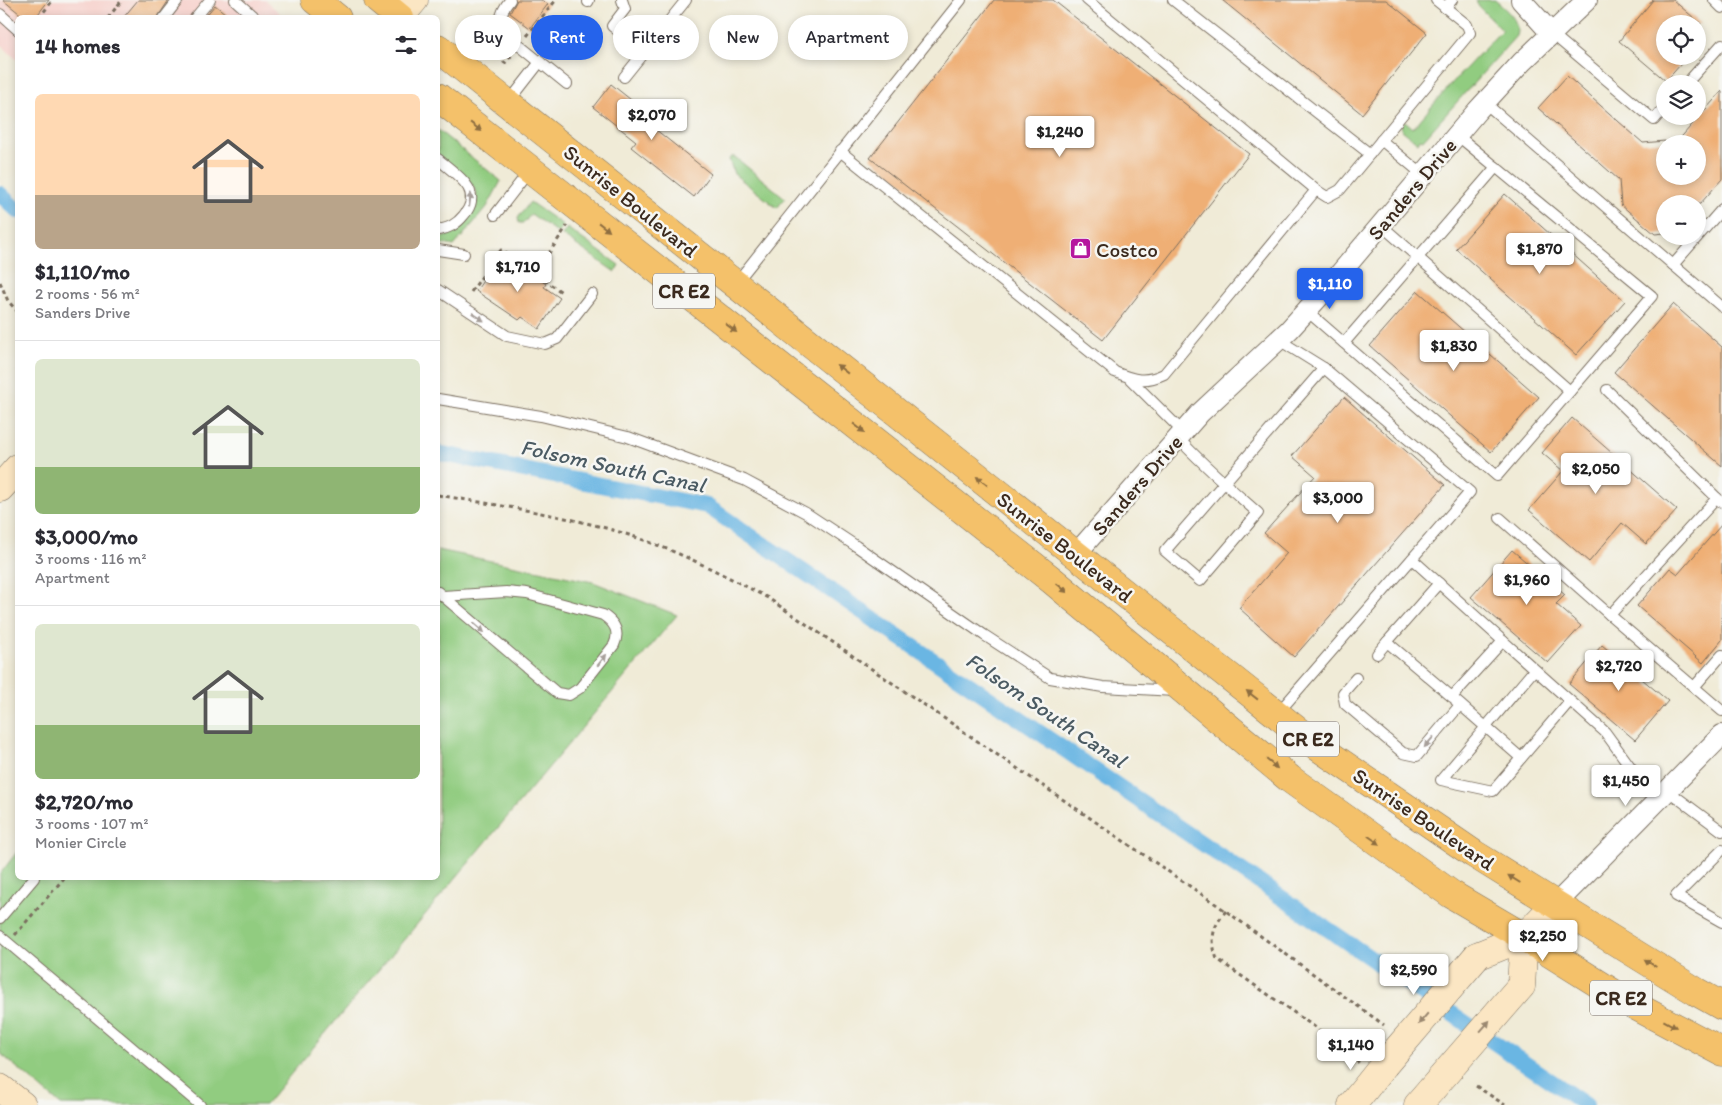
<!DOCTYPE html>
<html lang="en">
<head>
<meta charset="utf-8">
<style>
  :root { --surface:#fff; --page:#f2f2f3; --text:#2b2b33; --muted:#7c7c81; --line:#e1e1e2; --accent:#2563eb }
  body { margin:0; font-family:Itim,sans-serif; background:var(--page); color:var(--text); height:100vh; display:flex; flex-direction:column; font-size:19px; white-space:nowrap }
  * { box-sizing:border-box; margin:0 }
  p { font-size:16px; color:var(--muted) }
  .icon { flex:none; width:28px; height:28px; fill:none; stroke:currentColor; stroke-width:2; stroke-linecap:round; stroke-linejoin:round }
  .map { position:relative; flex:1; overflow:hidden }
  .drawer { position:absolute; left:15px; top:15px; width:425px; height:865px; display:flex; flex-direction:column; background:var(--surface); border-radius:8px; box-shadow:0 2px 8px #0003 }
  .drawer>* { flex:none }
  .guide { position:absolute; left:455px; top:15px; width:475px; height:45px; display:flex; gap:10px }
  .fabs { position:absolute; left:1656px; top:15px; display:grid; gap:10px }
  .fabs a { display:grid; place-items:center; width:50px; height:50px; border-radius:50%; background:var(--surface); box-shadow:0 2px 8px #0003; font-size:25px }
  .price { position:absolute; translate:-50% -42px; padding:0 11px; border-radius:5px; background:#fff; color:#222; font-size:16px; line-height:32px; filter:drop-shadow(0 1px 2px #0008) }
  .price::after { content:''; position:absolute; left:50%; top:30px; width:15px; height:11px; margin-left:-8px; background:inherit; clip-path:polygon(0 0,100% 0,50% 100%) }
  .price.selected { background:var(--accent); color:#fff }
  ul { padding:0; list-style:none }
  li { display:grid; align-content:center; gap:10px; height:265px; padding:0 20px }
  li+li { border-top:1px solid var(--line) }
  li span { display:grid; place-items:center; height:155px; border-radius:8px; color:#555 }
  li>.icon { margin-inline-start:auto }
  span .icon { width:90px; height:90px; fill:#fffc; stroke-width:1 }
  li b { font-size:21px }
  h2 { display:flex; justify-content:space-between; align-items:center; height:60px; padding:0 20px; font-size:21px }
  .tag { padding:0 18px; border-radius:22px; background:var(--surface); box-shadow:0 2px 8px #0003; font-size:18px; line-height:45px }
  .tag.selected { background:var(--accent); color:#fff }
  .map>svg:first-child { display:block }
</style>
</head>
<body>
<div class="map">
<svg width="1722" height="1105" viewBox="0 0 1722 1105">
  <rect width="100%" height="100%" fill="#f6f6f2"/>
  <filter id="ink" filterUnits="userSpaceOnUse"><feTurbulence type="fractalNoise" baseFrequency=".02" numOctaves="2"/><feDisplacementMap in="SourceGraphic" scale="10" xChannelSelector="R" yChannelSelector="G"/><feConvolveMatrix kernelMatrix="1 2 1 2 8 2 1 2 1" color-interpolation-filters="sRGB"/></filter>
  <filter id="wash" filterUnits="userSpaceOnUse"><feTurbulence type="fractalNoise" baseFrequency=".0096" numOctaves="4" result="noise"/><feDisplacementMap in="SourceGraphic" scale="20" xChannelSelector="R" yChannelSelector="G"/><feGaussianBlur stdDeviation="1.12" result="paint"/><feColorMatrix in="noise" values="0 0 0 0 0 0 0 0 0 0 0 0 0 0 0 0 0 1.4 0 .05"/><feComposite in="paint" operator="in"/></filter>
  <g filter="url(#wash)">
    <rect width="100%" height="100%" fill="#f0ebd7"/>
    <path fill="#f7d0cb" d="M0 0H265L284 17 18 18 17 60 0 44Z"/>
    <g fill="#91cc80" stroke="#667b4f">
      <path d="M1476 0H1495C1506 10 1521 20 1516 36L1423 140 1420 139 1418 143 1402 130 1401 124 1405 121 1413 128 1452 83 1502 30 1479 7Z"/>
      <path d="M438 130 501 181 487 207 454 246 438 243V238C459 236 473 214 477 194L472 185 438 155Z"/>
      <path d="M731 157H735L785 198 777 208 734 174 729 159Z"/>
      <path d="M530 202 563 225 558 233 531 214 524 223H519L518 218Z"/>
      <path d="M567 228 619 265 615 272 562 235Z"/>
      <path d="M438 550 593 582 677 615 265 1105H61L0 1053V874L17 852 18 878H438Z"/>
    </g>
    <g fill="none" stroke-linecap="round" stroke-linejoin="round">
      <g stroke="#6ab6e3" stroke-width="16">
        <path d="M0 194 18 211"/>
        <path d="M438 453 707 506 1586 1105"/>
      </g>
    </g>
    <g id="blocks">
      <g fill="#efaf74">
        <path d="M3 0H49L35 18H25Z"/>
        <path d="M138 0H169L157 18H123Z"/>
        <path d="M517 0H541L548 4 530 28 510 13Z"/>
        <path d="M994 0H1053L1249 154 1103 340 870 158Z"/>
        <path d="M1222 0H1386L1427 33 1362 114Z"/>
        <path d="M1653 0H1673L1701 24H1665V56H1688L1666 81 1619 41Z"/>
        <path d="M215 5 231 18H204Z"/>
        <path d="M1567 76 1643 143 1665 141V176H1698V144H1675L1722 91V179L1700 204H1665V233L1655 234 1621 205 1619 180 1538 108Z"/>
        <path d="M611 84 655 119 650 125 711 174 694 197 631 147 636 141 593 107Z"/>
        <path d="M1505 194 1625 301 1576 355 1456 249Z"/>
        <path d="M500 256 519 269 520 266 546 284 544 287 560 298 539 329 522 317 519 320 476 291Z"/>
        <path d="M1418 291 1539 397 1491 452 1370 346Z"/>
        <path d="M1673 304 1722 347V466L1614 372Z"/>
        <path d="M1344 397 1445 485 1294 657 1239 608 1287 553 1264 533 1315 476 1292 456Z"/>
        <path d="M1572 418 1677 510 1646 544 1622 523 1589 562 1529 510 1563 471 1542 453Z"/>
        <path d="M1722 524V640L1703 663 1637 606 1670 568 1678 574Z"/>
        <path d="M1512 550 1565 595 1556 604 1581 626 1548 663 1471 597Z"/>
        <path d="M1602 645 1668 701 1635 740 1569 684Z"/>
      </g>
    </g>
  </g>
  <g filter="url(#ink)">
    <use href="#blocks" fill-opacity="0" stroke="#7a6e5f" stroke-width="1"/>
    <g fill="none" stroke-linecap="round" stroke-linejoin="round">
      <defs>
        <g id="lane">
          <path d="M235 0 255 18"/>
          <path d="M510 0C498 15 498 22 510 38L567 84"/>
          <path d="M622 0 625 9 612 26 645 52"/>
          <path d="M1087 0 1316 190 1327 197 1340 190 1470 33 1467 25 1436 0"/>
          <path d="M1173 0 1370 154"/>
          <path d="M1714 0 1722 8"/>
          <path d="M588 2 589 0"/>
          <path d="M1445 8 1452 0"/>
          <path d="M0 14 18 30"/>
          <path d="M164 18 178 0"/>
          <path d="M195 18 210 0"/>
          <path d="M1551 33 1654 120 1665 107"/>
          <path d="M624 77 686 0"/>
          <path d="M1686 84 1722 44"/>
          <path d="M508 103 540 62"/>
          <path d="M1485 103 1722 307"/>
          <path d="M1381 140 1423 175"/>
          <path d="M840 151 1115 372C1134 380 1145 383 1164 374L1316 190"/>
          <path d="M438 159C455 174 485 190 464 215 456 225 449 228 438 230"/>
          <path d="M495 215 530 170"/>
          <path d="M1381 225 1570 391"/>
          <path d="M438 250 464 254"/>
          <path d="M1673 265 1722 209"/>
          <path d="M736 283 961 0"/>
          <path d="M438 290 507 336 545 344 557 339 592 294"/>
          <path d="M1307 311 1497 476 1652 296 1457 135"/>
          <path d="M1279 340 1324 368"/>
          <path d="M1344 343 1496 167"/>
          <path d="M1130 379 1183 432"/>
          <path d="M1607 390 1721 502"/>
          <path d="M438 399 541 416 628 437 744 480 806 513 856 546 984 635 1050 678 1103 687 1175 691"/>
          <path d="M1178 438C1203 465 1231 489 1258 513L1200 581 1165 551 1324 368 1470 492 1277 714"/>
          <path d="M1717 498 1610 615 1722 711"/>
          <path d="M1500 518 1610 615"/>
          <path d="M1412 559 1503 641"/>
          <path d="M1439 583 1387 642 1452 697 1503 641 1605 732 1656 802"/>
          <path d="M438 592 557 693 569 695 580 688 614 645C620 632 615 623 603 615L527 594 506 592 443 596"/>
          <path d="M1377 654 1387 642"/>
          <path d="M1534 670 1441 780 1493 791 1569 702"/>
          <path d="M1356 678 1343 693 1345 704 1403 753 1417 756 1460 705"/>
          <path d="M1695 686 1722 655"/>
          <path d="M1456 701 1521 758"/>
          <path d="M1667 790 1722 831"/>
          <path d="M1722 850 1676 896 1722 922"/>
          <path d="M0 918 34 878"/>
          <path d="M0 936 200 1105"/>
        </g>
        <g id="street">
          <path d="M1521 0 1551 33"/>
          <path d="M1075 555 1200 413 1289 330 1337 277 1477 111 1522 62 1587 0"/>
          <path d="M1555 905 1722 735"/>
        </g>
        <g id="secondary">
          <path d="M399 18 414 0"/>
          <path d="M0 488 18 468"/>
          <path d="M1477 956 1524 937 1555 905"/>
          <path d="M1521 986 1524 937"/>
          <path d="M0 1088 22 1105"/>
          <path d="M1352 1105 1384 1065"/>
          <path d="M1418 1105 1431 1090"/>
        </g>
        <g id="primary">
          <path d="M315 0 337 18"/>
          <path d="M378 0 400 18"/>
          <path d="M438 48 1318 747 1474 854 1697 992 1722 1006"/>
          <path d="M438 97 1053 581 1290 779 1451 894 1524 937 1626 1001 1722 1052"/>
        </g>
      </defs>
      <use href="#lane" stroke="#7a6e5f" stroke-width="12"/>
      <use href="#street" stroke="#7a6e5f" stroke-width="22"/>
      <use href="#secondary" stroke="#7a6e5f" stroke-width="29"/>
      <use href="#primary" stroke="#7a6e5f" stroke-width="29"/>
      <g stroke="#7a6e5f" stroke-width="3" stroke-dasharray="4 4" stroke-linecap="butt">
        <path d="M39 18 53 0"/>
        <path d="M108 18 122 0"/>
        <path d="M527 36 556 0"/>
        <path d="M491 59 495 55 505 63 512 55"/>
        <path d="M535 274 567 226"/>
        <path d="M0 282 8 301 18 312"/>
        <path d="M471 292 501 250 563 293"/>
        <path d="M438 495C501 506 567 515 629 535 678 551 723 574 768 598L1226 911 1384 1025"/>
        <path d="M1226 911C1212 927 1210 939 1217 959L1342 1046 1359 1063"/>
        <path d="M15 935 64 878"/>
        <path d="M1476 1086 1505 1105"/>
      </g>
      <use href="#lane" stroke="#fff" stroke-width="10"/>
      <use href="#street" stroke="#fff" stroke-width="20"/>
      <use href="#secondary" stroke="#fbe6c3" stroke-width="28"/>
      <use href="#primary" stroke="#f4c16a" stroke-width="28"/>
      <defs>
        <g id="secondary-bridge">
          <path d="M1384 1065 1477 956"/>
          <path d="M1431 1090 1521 986"/>
        </g>
      </defs>
      <use href="#secondary-bridge" stroke="#7a6e5f" stroke-width="29" stroke-linecap="butt"/>
      <use href="#secondary-bridge" stroke="#fbe6c3" stroke-width="28"/>
    </g>
    <defs><path id="oneway-solid" d="M-6-.8H1V-3.2L6.5 0L1 3.2V.8H-6Z" transform="scale(1.25)"/></defs>
    <g fill="#8e6e40">
      <use href="#oneway-solid" transform="translate(476 127) rotate(38)"/>
      <use href="#oneway-solid" transform="translate(604 227) rotate(38)"/>
      <use href="#oneway-solid" transform="translate(731 328) rotate(38)"/>
      <use href="#oneway-solid" transform="translate(842 369) rotate(-142)"/>
      <use href="#oneway-solid" transform="translate(859 428) rotate(38)"/>
      <use href="#oneway-solid" transform="translate(982 481) rotate(-142)"/>
      <use href="#oneway-solid" transform="translate(1062 588) rotate(40)"/>
      <use href="#oneway-solid" transform="translate(1252 695) rotate(-142)"/>
      <use href="#oneway-solid" transform="translate(1272 764) rotate(40)"/>
      <use href="#oneway-solid" transform="translate(1374 840) rotate(35)"/>
      <use href="#oneway-solid" transform="translate(1514 879) rotate(-148)"/>
      <use href="#oneway-solid" transform="translate(1650 963) rotate(-148)"/>
      <use href="#oneway-solid" transform="translate(1670 1024) rotate(28)"/>
    </g>
    <g fill="#a79f9a">
      <use href="#oneway-solid" transform="translate(470 200) rotate(-83)"/>
      <use href="#oneway-solid" transform="translate(478 317) rotate(34)"/>
      <use href="#oneway-solid" transform="translate(479 628) rotate(41)"/>
      <use href="#oneway-solid" transform="translate(602 660) rotate(-51)"/>
      <use href="#oneway-solid" transform="translate(1429 742) rotate(131)"/>
    </g>
    <g fill="#9b8870">
      <use href="#oneway-solid" transform="translate(1423 1019) rotate(130)"/>
      <use href="#oneway-solid" transform="translate(1485 1026) rotate(-49)"/>
    </g>
  </g>
  <defs>
    <symbol id="shop-square" viewBox="-11 -11 22 22"><rect x="-9" y="-9" width="18" height="18" rx="4" fill="#b5179e" stroke="#f6f6f2"/><path d="M-5-2.5h2.3a2.7 3.5 0 0 1 5.4 0H5L5.5 6h-11ZM-1.5-2.5h3a1.5 2.3 0 0 0-3 0Z" fill="#fff"/></symbol>
  </defs>
  <g fill-rule="evenodd">
    <use href="#shop-square" x="1068" y="236" width="25" height="25"/>
  </g>
  <g text-anchor="middle" dominant-baseline="central" stroke-width="5" stroke-linejoin="round" paint-order="stroke">
    <g fill="#f6f6f2" stroke="#73675e" stroke-width="1">
      <rect x="653" y="273.5" width="62" height="35" rx="4"/>
      <rect x="1277" y="721.5" width="62" height="35" rx="4"/>
      <rect x="1590" y="980.5" width="62" height="35" rx="4"/>
    </g>
    <g font-size="20" font-weight="bold" fill="#3b2a1e">
      <text x="684" y="291">CR E2</text>
      <text x="1308" y="739">CR E2</text>
      <text x="1621" y="998">CR E2</text>
    </g>
    <g font-size="21" fill="#3b2a1e" stroke="#f6f6f2">
      <text transform="translate(1412 189) rotate(-50)">Sanders Drive</text>
      <text transform="translate(631 201) rotate(39)">Sunrise Boulevard</text>
      <text transform="translate(1137 485) rotate(-49)">Sanders Drive</text>
      <text transform="translate(1065 547) rotate(38)">Sunrise Boulevard</text>
      <text transform="translate(1424 819) rotate(34)">Sunrise Boulevard</text>
    </g>
    <g font-size="21" fill="#3b2a1e" stroke="#f6f6f2" text-anchor="start">
      <text x="1096" y="249">Costco</text>
    </g>
    <g font-size="22" font-style="italic" fill="#4b5b63" stroke="#f6f6f2">
      <text transform="translate(613 466) rotate(12)">Folsom South Canal</text>
      <text transform="translate(1046 710) rotate(34)">Folsom South Canal</text>
    </g>
  </g>
</svg>
<div class="fabs">
<a><svg class="icon" aria-label="locate" viewBox="0 0 24 24"><circle cx="12" cy="12" r="6"/><path d="M12 2v4M12 18v4M2 12h4M18 12h4"/></svg></a>
<a><svg class="icon" aria-label="layers" viewBox="0 0 24 24"><path d="M12 4l9 5-9 5-9-5zM3 14l9 5 9-5"/></svg></a>
<a>+</a>
<a>−</a>
</div>
<b class="price" style="left:652px;top:141px">$2,070</b>
<b class="price" style="left:1060px;top:158px">$1,240</b>
<b class="price" style="left:1540px;top:275px">$1,870</b>
<b class="price" style="left:518px;top:293px">$1,710</b>
<b class="price selected" style="left:1330px;top:310px">$1,110</b>
<b class="price" style="left:1454px;top:372px">$1,830</b>
<b class="price" style="left:1596px;top:495px">$2,050</b>
<b class="price" style="left:1338px;top:524px">$3,000</b>
<b class="price" style="left:1527px;top:606px">$1,960</b>
<b class="price" style="left:1619px;top:692px">$2,720</b>
<b class="price" style="left:1626px;top:807px">$1,450</b>
<b class="price" style="left:1543px;top:962px">$2,250</b>
<b class="price" style="left:1414px;top:996px">$2,590</b>
<b class="price" style="left:1351px;top:1071px">$1,140</b>
<div class="guide">
<a class="tag">Buy</a>
<a class="tag selected">Rent</a>
<a class="tag">Filters</a>
<a class="tag">New</a>
<a class="tag">Apartment</a>
</div>
<section class="drawer">
<h2>14 homes<svg class="icon" aria-label="filters" viewBox="0 0 24 24"><path d="M4 7h16M4 17h16"/><circle cx="9" cy="7" r="2"/><circle cx="15" cy="17" r="2"/></svg></h2>
<ul>
<li><span style="background:linear-gradient(#ffd9b3 65%,#b9a48a 0)"><svg class="icon" aria-label="home" viewBox="0 0 24 24"><path d="M3 11l9-7 9 7M6 9v11h12V9"/></svg></span><div><b>$1,110/mo</b><p>2 rooms · 56 m²</p><p>Sanders Drive</p></div></li>
<li><span style="background:linear-gradient(#dfe7d0 70%,#8fb573 0)"><svg class="icon" aria-label="home" viewBox="0 0 24 24"><path d="M3 11l9-7 9 7M6 9v11h12V9"/></svg></span><div><b>$3,000/mo</b><p>3 rooms · 116 m²</p><p>Apartment</p></div></li>
<li><span style="background:linear-gradient(#dfe7d0 65%,#8fb573 0)"><svg class="icon" aria-label="home" viewBox="0 0 24 24"><path d="M3 11l9-7 9 7M6 9v11h12V9"/></svg></span><div><b>$2,720/mo</b><p>3 rooms · 107 m²</p><p>Monier Circle</p></div></li>
</ul>
</section>
</div>
</body>
</html>
